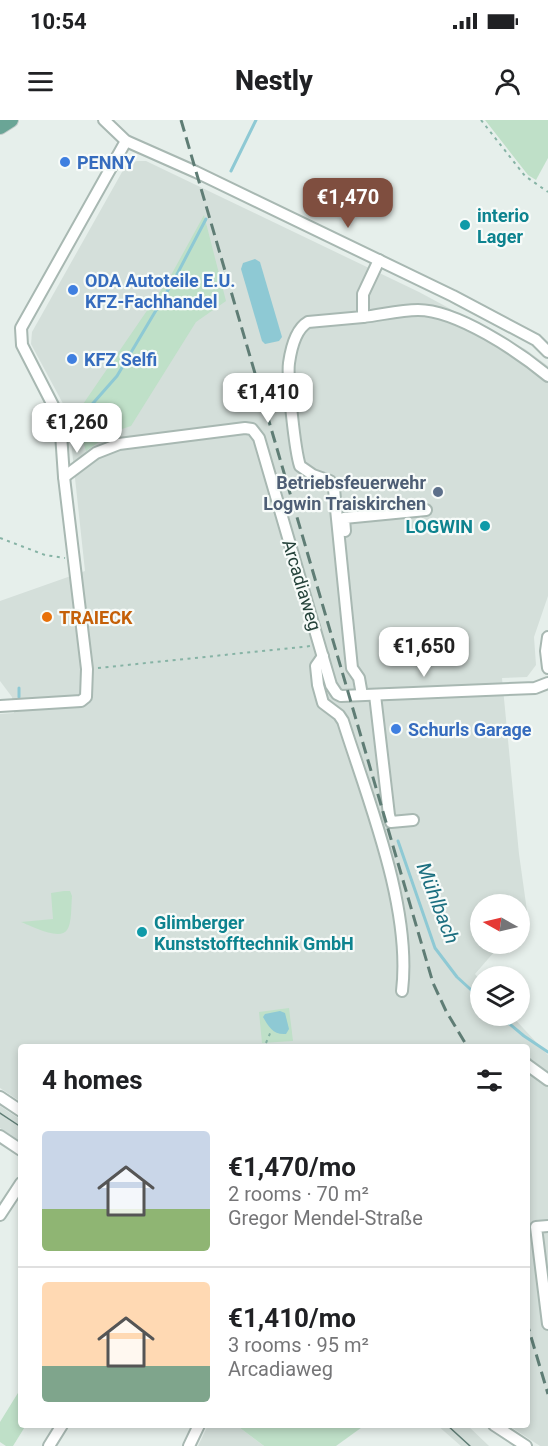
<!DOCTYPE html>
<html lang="en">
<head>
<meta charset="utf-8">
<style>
  :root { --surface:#fff; --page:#f2f2f2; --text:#202124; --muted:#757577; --line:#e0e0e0; --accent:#7f4e3f }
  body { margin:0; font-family:Roboto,sans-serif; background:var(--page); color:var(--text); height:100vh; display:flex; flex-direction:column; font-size:22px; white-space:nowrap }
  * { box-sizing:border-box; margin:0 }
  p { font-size:20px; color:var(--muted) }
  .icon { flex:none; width:33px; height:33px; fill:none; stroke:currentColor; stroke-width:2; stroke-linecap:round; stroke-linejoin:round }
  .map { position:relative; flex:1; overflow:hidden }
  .details { position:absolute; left:18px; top:924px; width:512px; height:384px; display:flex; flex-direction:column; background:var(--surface); border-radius:6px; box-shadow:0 3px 9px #0003 }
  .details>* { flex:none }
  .needle { width:39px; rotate:278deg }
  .buttons { position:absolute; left:470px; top:774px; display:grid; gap:12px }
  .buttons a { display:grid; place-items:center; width:60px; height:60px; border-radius:50%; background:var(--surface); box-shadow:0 3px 9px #0003; font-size:30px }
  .price { position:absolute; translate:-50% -51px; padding:0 14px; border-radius:12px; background:#fff; color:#222; font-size:20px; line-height:39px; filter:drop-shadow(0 2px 3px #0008) }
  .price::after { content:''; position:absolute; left:50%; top:36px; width:18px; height:14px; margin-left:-9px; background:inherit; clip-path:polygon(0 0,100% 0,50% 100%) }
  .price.selected { background:var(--accent); color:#fff }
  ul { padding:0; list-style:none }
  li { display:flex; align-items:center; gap:18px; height:150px; padding:0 24px }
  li+li { border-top:2px solid var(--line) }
  li span { display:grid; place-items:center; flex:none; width:168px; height:120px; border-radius:6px; color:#555 }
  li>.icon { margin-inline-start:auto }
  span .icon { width:72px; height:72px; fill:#fffc; stroke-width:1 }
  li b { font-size:26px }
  h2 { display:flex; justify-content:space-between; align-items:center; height:72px; padding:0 24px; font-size:26px }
  .status { display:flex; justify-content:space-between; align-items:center; height:42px; padding:0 30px; background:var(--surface); direction:ltr }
  .status svg { height:16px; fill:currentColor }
  header { display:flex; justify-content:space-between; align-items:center; height:78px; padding:0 24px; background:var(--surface); font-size:27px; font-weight:800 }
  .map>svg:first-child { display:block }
</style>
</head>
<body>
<div class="status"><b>10:54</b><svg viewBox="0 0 49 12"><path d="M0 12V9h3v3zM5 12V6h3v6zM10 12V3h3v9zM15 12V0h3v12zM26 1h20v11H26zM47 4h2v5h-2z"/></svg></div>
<header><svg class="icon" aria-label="menu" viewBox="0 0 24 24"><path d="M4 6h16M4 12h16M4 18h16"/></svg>Nestly<svg class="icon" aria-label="person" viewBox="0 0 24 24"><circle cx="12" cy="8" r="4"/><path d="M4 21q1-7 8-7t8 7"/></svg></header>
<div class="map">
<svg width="548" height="1326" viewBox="0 0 548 1326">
  <rect width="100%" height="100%" fill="#e6efeb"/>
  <g fill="#d4dfda">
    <path d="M137 41H146L419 172 525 229 548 246V476L534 517 536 545 527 557 502 558 519 734 527 791 519 802V784H480V824H501L475 854 480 860V896H512L548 935V1326H540L508 1305H526V927H21V982L0 968V594L14 593 12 577 0 561V481L85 451 68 293 31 224 32 212 126 45Z"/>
    <path d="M0 986 21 1000V1022L0 1008Z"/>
    <path d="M208 1305H236L264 1326H198Z"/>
    <path d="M437 1305H467L489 1326H461Z"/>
  </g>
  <g fill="#bfe0c8">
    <path d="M485 0H548V38L536 60 528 55Z"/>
    <path d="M204 95 226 181 196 202 131 306 113 312 86 331 74 292 79 290 170 157Z"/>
    <path d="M64 771H70L72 776C71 786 72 803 67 810 60 821 31 806 21 802L53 799 51 773Z"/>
    <path d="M289 888 293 921 262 923 259 892Z"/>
    <path d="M21 1268V1305H26L13 1326H6L0 1322V1302Z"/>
    <path d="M236 1305H365L336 1326H264Z"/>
  </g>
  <g fill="#8ec9d4">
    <path d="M255 139 260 142 282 217 279 221 265 224 262 221 241 149 243 143Z"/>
    <path d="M280 891 285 893 289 909 286 914C273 915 269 907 263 897L265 894Z"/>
  </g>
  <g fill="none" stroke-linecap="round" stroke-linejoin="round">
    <g stroke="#8ec9d4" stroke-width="3">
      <path d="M231 51 256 0"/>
      <path d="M80 298 117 256 174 160 206 99"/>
      <path d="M19 577V568"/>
      <path d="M398 721 435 828 457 857 480 878"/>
      <path d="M500 896 524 916 548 932"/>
    </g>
    <defs>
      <g id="minor">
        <path d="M104 0 126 21 196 52 453 176 536 220 548 232"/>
        <path d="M363 197C381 195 400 190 418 190 457 190 519 232 548 256"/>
        <path d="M64 357 96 333 119 324 245 308 252 309 259 318 331 565 337 574 341 576 535 568 548 563"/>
        <path d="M345 411 344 398 426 390"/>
        <path d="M548 517 546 531 548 548"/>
        <path d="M323 536 316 546 318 565 323 583 339 595 343 601C368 680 412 788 402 871"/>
        <path d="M362 575 359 558 352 548 334 369 330 361 313 355 300 346C295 331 287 258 289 243 291 229 296 209 308 202L363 197V174L379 140"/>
        <path d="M375 575 389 695 391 702 413 700"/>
        <path d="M0 586 81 581 86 577 87 549 64 357 60 299 22 225 21 208 126 21"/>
        <path d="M526 944 548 960"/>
        <path d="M0 977 21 991"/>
        <path d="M0 1016 21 1030"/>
        <path d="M0 1095 21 1063"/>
        <path d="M548 1106 536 1107 548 1204"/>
        <path d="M494 1305 526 1326"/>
        <path d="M49 1326 62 1305"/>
        <path d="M189 1326 199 1305"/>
      </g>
      <path id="major" d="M0 7 11 0"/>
    </defs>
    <use href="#minor" stroke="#a8b8b2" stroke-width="14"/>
    <use href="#major" stroke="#c2cac8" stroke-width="16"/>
    <g stroke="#86b3a5" stroke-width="2" stroke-dasharray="3 4.5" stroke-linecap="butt">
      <path d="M481 0 525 56 548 72"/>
      <path d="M0 418 45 435 65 438"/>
      <path d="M98 548 311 526"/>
      <path d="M266 923 271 911"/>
    </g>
    <use href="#minor" stroke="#fff" stroke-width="10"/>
    <use href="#major" stroke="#6aa596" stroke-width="14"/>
    <g stroke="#5f7d75" stroke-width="1.5">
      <path d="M0 993 21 1007"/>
      <path d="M447 1305 470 1326"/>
    </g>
    <g stroke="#5f7d75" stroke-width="3" stroke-dasharray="12 6" stroke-linecap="butt">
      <path d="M181 0 433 863 446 891 467 926"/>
      <path d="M526 1200 548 1274"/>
    </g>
  </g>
  <g fill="#3f7fe0" stroke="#f7fbf9" stroke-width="2">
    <circle cx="65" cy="42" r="6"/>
    <circle cx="73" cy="170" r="6"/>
    <circle cx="72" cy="239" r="6"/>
    <circle cx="396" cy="609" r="6"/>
  </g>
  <g fill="#0f9aa8" stroke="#f7fbf9" stroke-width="2">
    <circle cx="465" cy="105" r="6"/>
    <circle cx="485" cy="406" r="6"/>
    <circle cx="142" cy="812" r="6"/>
  </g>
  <circle fill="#5c6f8a" stroke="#f7fbf9" stroke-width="2" cx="438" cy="372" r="6"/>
  <circle fill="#e8710a" stroke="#f7fbf9" stroke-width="2" cx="47" cy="497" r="6"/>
  <g text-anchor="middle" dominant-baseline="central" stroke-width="4.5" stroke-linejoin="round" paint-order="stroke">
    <g font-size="18" font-weight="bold" fill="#366cbe" stroke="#f7fbf9" text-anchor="start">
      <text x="77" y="42">PENNY</text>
      <text x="85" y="160">ODA Autoteile E.U.<tspan x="85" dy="21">KFZ-Fachhandel</tspan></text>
      <text x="84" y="239">KFZ Selfi</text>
      <text x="408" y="609">Schurls Garage</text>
    </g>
    <g font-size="18" font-weight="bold" fill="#0d838f" stroke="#f7fbf9" text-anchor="start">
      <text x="477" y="95">interio<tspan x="477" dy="21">Lager</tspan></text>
      <text x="473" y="406" text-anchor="end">LOGWIN</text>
      <text x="154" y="802">Glimberger<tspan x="154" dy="21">Kunststofftechnik GmbH</tspan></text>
    </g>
    <g font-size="18" font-weight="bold" fill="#4e5e75" stroke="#f7fbf9" text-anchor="end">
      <text x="426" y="362">Betriebsfeuerwehr<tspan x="426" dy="21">Logwin Traiskirchen</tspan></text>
    </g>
    <g font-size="18" fill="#24423a" stroke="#f7fbf9">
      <text transform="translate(302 465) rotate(73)">Arcadiaweg</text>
    </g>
    <g font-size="18" font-weight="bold" fill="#c56008" stroke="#f7fbf9" text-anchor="start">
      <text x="59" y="497">TRAIECK</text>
    </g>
    <g font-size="20" font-style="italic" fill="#1c6f80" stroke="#f7fbf9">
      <text transform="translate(438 783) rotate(69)">Mühlbach</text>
    </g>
  </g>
</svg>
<div class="buttons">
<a><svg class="needle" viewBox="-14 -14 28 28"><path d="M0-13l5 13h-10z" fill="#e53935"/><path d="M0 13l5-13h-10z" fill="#757577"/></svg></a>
<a><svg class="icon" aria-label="layers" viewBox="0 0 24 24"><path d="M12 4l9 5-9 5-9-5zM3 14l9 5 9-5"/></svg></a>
</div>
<b class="price selected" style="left:348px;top:109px">€1,470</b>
<b class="price" style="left:268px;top:304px">€1,410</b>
<b class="price" style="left:77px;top:334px">€1,260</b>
<b class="price" style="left:424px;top:558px">€1,650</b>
<section class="details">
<h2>4 homes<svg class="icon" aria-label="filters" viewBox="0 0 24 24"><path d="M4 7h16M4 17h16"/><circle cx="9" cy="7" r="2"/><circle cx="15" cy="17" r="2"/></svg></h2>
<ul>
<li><span style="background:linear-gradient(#c9d6e8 65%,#8fb573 0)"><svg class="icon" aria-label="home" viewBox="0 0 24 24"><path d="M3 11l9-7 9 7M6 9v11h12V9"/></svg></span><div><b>€1,470/mo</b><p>2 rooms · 70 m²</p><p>Gregor Mendel-Straße</p></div></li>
<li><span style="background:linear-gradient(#ffd9b3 70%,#7fa58c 0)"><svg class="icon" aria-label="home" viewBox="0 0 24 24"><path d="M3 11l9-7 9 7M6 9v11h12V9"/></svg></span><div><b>€1,410/mo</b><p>3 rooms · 95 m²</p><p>Arcadiaweg</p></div></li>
</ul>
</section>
</div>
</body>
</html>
